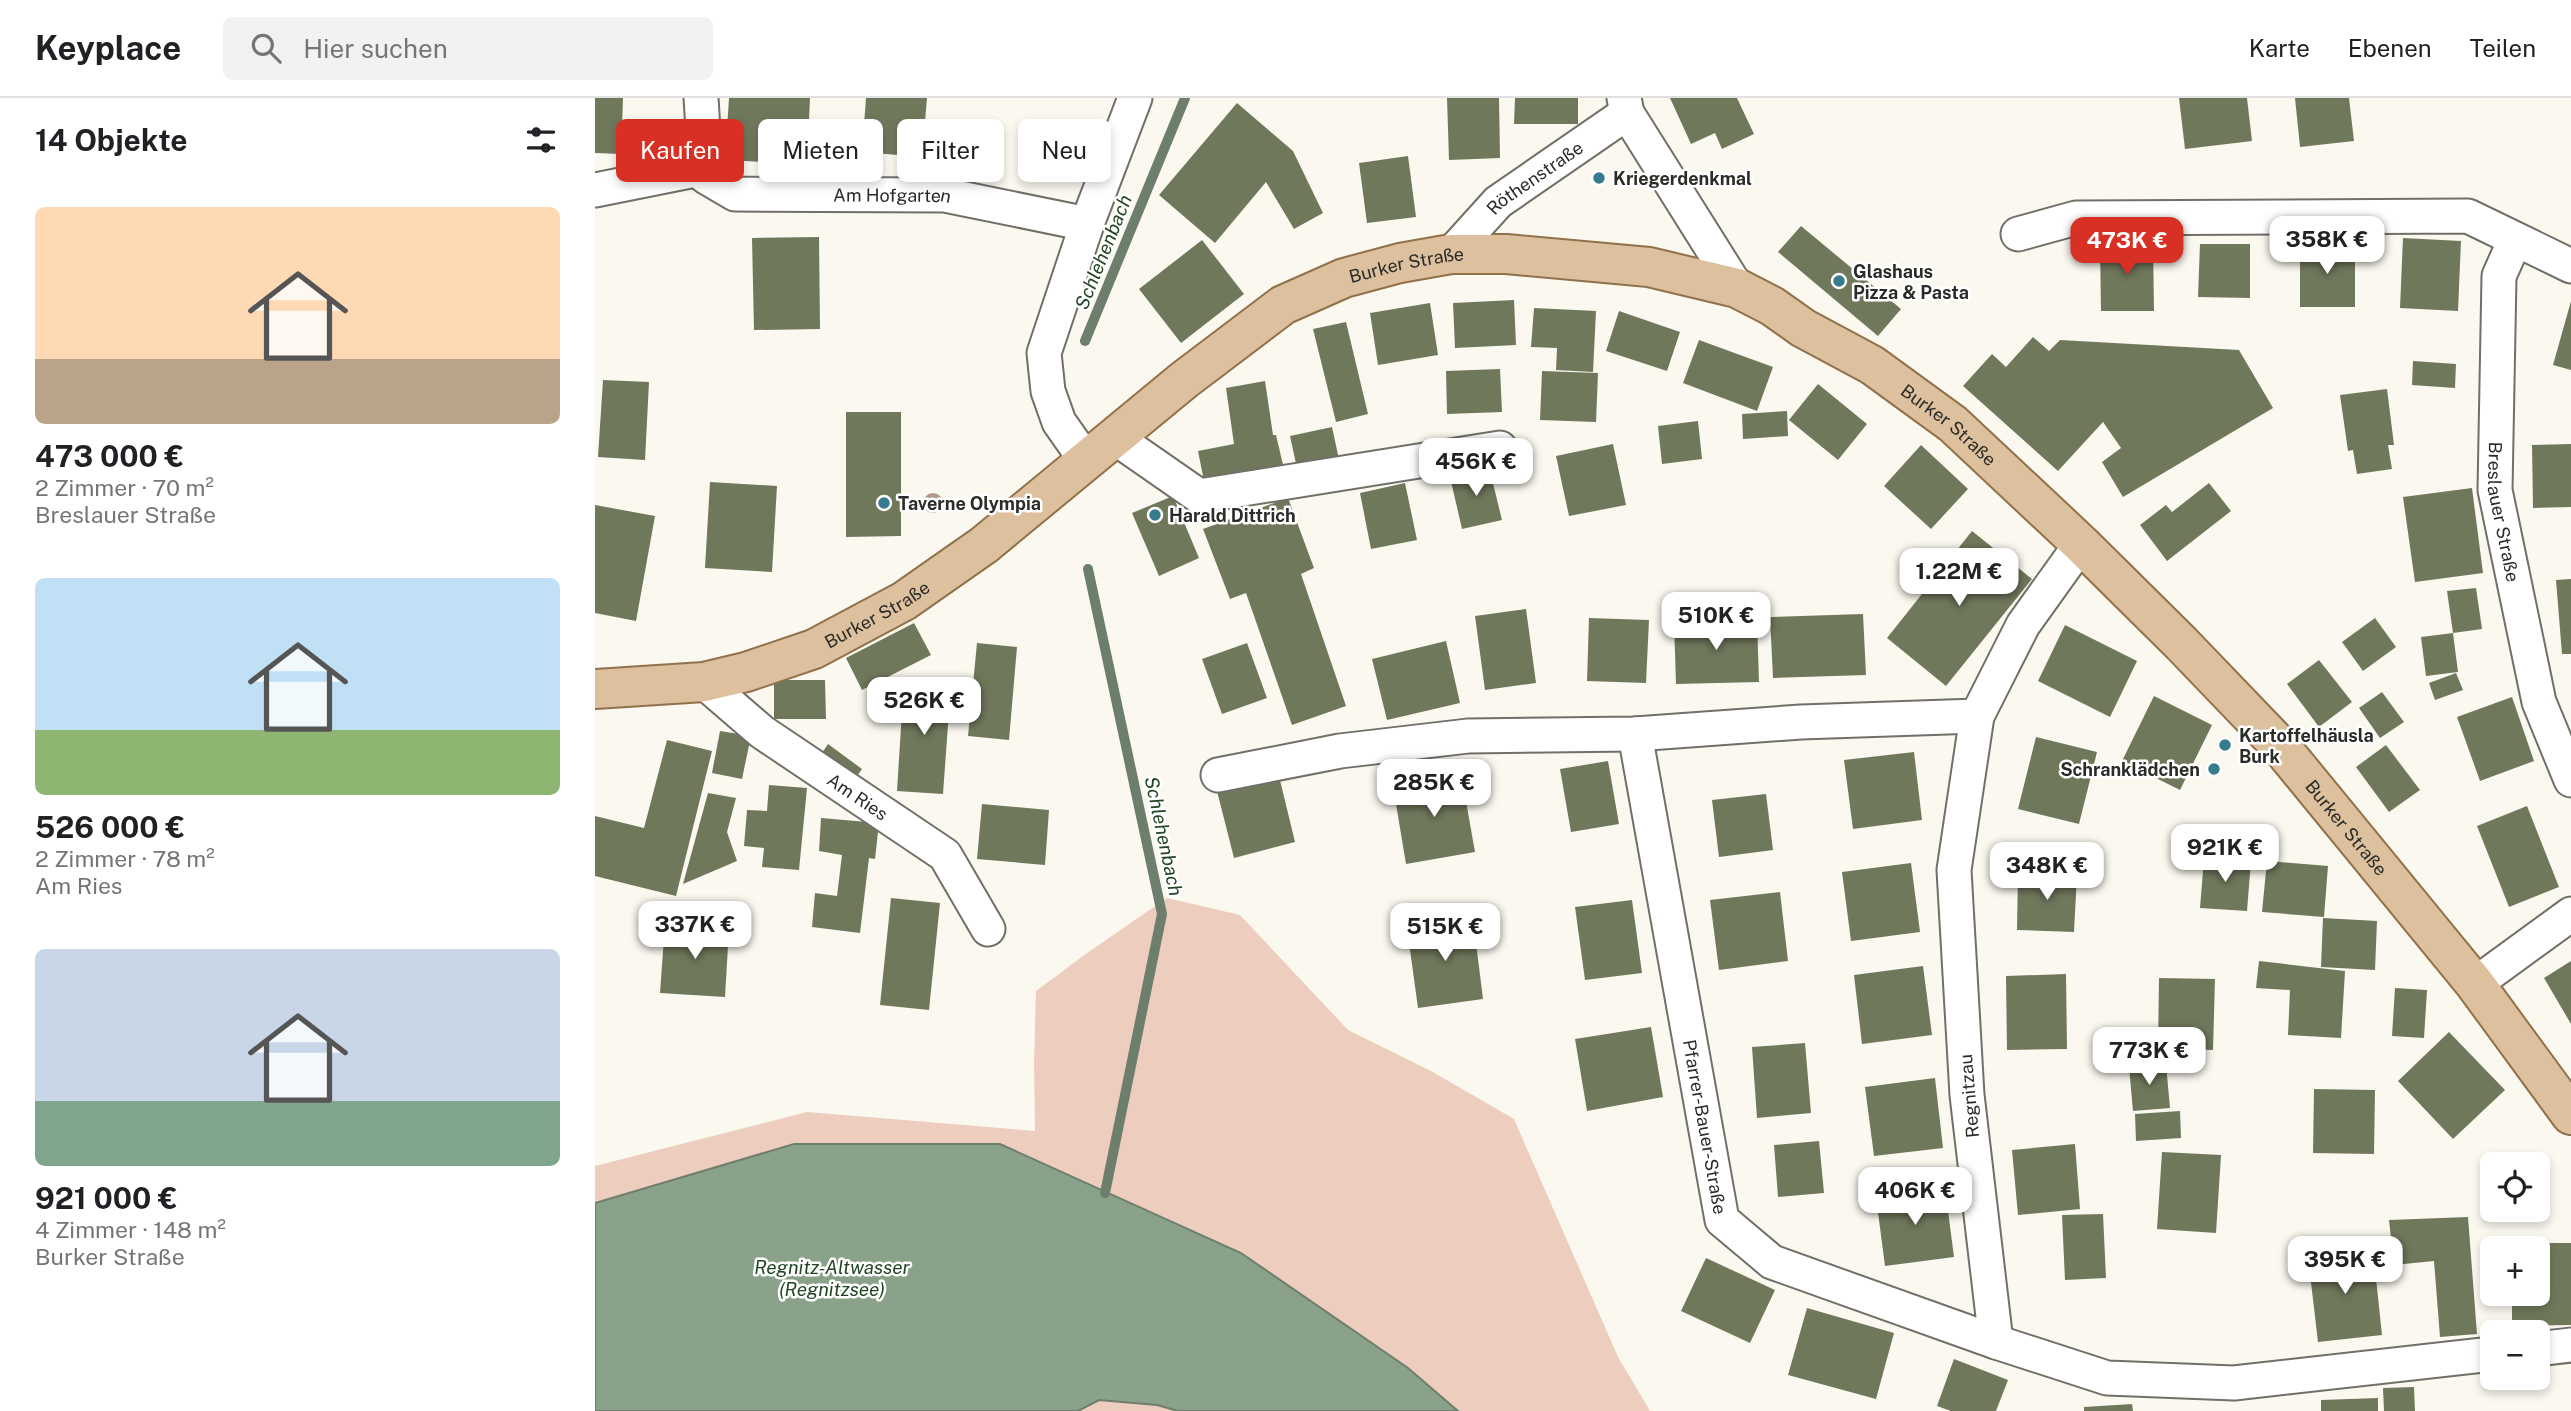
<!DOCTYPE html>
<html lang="de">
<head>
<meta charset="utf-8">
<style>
  :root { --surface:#fff; --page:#f2f2f2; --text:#202124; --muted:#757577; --line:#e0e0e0; --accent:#d93025 }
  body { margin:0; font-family:"Public Sans",sans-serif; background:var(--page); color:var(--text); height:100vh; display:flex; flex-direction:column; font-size:26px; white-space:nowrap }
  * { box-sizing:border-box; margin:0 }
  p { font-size:23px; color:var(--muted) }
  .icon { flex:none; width:38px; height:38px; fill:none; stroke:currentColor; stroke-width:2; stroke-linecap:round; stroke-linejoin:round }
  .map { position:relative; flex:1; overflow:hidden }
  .side { display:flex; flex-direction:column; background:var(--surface); width:595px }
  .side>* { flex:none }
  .top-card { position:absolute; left:21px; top:21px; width:665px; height:63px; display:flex; gap:14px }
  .tools { position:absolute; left:1885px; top:1054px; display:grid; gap:14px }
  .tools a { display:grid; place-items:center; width:70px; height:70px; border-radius:10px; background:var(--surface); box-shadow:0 4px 10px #0003; font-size:35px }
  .price { position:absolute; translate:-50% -60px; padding:0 16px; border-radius:14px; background:#fff; color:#222; font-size:23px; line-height:46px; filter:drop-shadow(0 2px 4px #0008) }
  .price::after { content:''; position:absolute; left:50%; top:42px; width:21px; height:16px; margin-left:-10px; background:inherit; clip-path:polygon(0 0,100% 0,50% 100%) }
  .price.selected { background:var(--accent); color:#fff }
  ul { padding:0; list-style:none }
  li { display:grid; align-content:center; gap:14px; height:371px; padding:0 35px }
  li span { display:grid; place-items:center; height:217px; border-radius:10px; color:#555 }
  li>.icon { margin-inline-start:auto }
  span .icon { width:126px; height:126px; fill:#fffc; stroke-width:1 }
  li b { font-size:30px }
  h2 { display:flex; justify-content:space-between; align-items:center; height:84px; padding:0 35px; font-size:30px }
  .pill { padding:0 24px; border-radius:10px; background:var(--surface); box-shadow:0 4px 10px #0003; font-size:24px; line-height:63px }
  .pill.selected { background:var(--accent); color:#fff }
  header { display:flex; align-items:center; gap:42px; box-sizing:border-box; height:98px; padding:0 35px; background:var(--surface); border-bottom:2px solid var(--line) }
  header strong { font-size:33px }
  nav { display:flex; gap:38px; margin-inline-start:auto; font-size:24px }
  .search { width:490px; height:63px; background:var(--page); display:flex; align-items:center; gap:18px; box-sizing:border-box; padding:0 24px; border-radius:10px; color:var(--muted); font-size:26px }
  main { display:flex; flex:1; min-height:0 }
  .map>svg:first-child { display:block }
</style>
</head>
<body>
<header>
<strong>Keyplace</strong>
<div class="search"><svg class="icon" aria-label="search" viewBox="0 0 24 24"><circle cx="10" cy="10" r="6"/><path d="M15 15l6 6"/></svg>Hier suchen</div>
<nav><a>Karte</a><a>Ebenen</a><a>Teilen</a></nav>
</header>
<main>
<section class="side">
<h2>14 Objekte<svg class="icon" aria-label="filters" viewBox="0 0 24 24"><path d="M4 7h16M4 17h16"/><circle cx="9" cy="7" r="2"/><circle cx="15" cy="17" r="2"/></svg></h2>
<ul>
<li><span style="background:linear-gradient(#ffd9b3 70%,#b9a48a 0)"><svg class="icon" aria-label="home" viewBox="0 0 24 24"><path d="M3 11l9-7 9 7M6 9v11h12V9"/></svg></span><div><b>473 000 €</b><p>2 Zimmer · 70 m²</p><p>Breslauer Straße</p></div></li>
<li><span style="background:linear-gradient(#bfe0f5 70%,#8fb573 0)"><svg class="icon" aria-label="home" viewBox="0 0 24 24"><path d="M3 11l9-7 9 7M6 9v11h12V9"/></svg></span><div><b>526 000 €</b><p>2 Zimmer · 78 m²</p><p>Am Ries</p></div></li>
<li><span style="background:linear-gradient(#c9d6e8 70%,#7fa58c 0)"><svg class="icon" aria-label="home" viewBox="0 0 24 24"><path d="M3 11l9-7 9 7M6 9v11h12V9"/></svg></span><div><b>921 000 €</b><p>4 Zimmer · 148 m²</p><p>Burker Straße</p></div></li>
</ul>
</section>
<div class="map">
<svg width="1976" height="1313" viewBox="0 0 1976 1313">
  <rect width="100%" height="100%" fill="#fbf8f0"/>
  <path fill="#edcdbe" d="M572 800 645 817 753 932 836 973 919 1021 1023 1259 1055 1313H0V1068L212 1014 440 1033 439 966 441 893 492 855Z"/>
  <path fill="#8ba28a" stroke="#6e7e6d" stroke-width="2" d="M199 1046H405L646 1155 813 1270 863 1313H583L562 1307 504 1302 483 1313H0V1105Z"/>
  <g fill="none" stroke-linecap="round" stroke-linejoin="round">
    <g stroke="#6e7e6d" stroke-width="10">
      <path d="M490 243 590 0"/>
      <path d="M493 471 567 816 510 1095"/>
    </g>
  </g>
  <g fill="#70785c">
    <path d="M0 0H28L26 56 0 55Z"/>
    <path d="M134 0H215L212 66 130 62Z"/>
    <path d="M271 0H332L327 59 267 54Z"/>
    <path d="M852 0H904L905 60 854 62Z"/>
    <path d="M920 0H983V26H919Z"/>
    <path d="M1075 0H1142L1159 36 1127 51 1120 35 1096 46Z"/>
    <path d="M1584 0H1652L1657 43 1590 51Z"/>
    <path d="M1700 0H1754L1759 43 1705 49Z"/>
    <path d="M642 5 698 53 728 115 699 131 671 84 620 145 564 97Z"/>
    <path d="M813 58 821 119 772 125 764 65Z"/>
    <path d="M1206 128 1306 211 1283 238 1183 154Z"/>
    <path d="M224 139 225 231 159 232 157 140Z"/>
    <path d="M1808 140 1866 143 1863 213 1805 210Z"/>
    <path d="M607 142 649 196 586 245 544 191Z"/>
    <path d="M1505 145H1558L1559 213H1506Z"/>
    <path d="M1605 146H1655V200L1603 199Z"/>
    <rect x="1705" y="146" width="55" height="63"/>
    <path d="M919 202 921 247 860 250 858 205Z"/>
    <path d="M1976 203V272L1958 267Z"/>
    <path d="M835 205 843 257 783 267 775 215Z"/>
    <path d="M939 210 1001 213 998 274 961 272 962 250 936 249Z"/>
    <path d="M1024 213 1085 234 1072 273 1011 253Z"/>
    <path d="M751 224 773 316 741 324 718 231Z"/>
    <path d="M1438 239 1454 253 1465 242 1644 252 1678 310 1528 399 1507 364 1526 350 1508 324 1463 373 1368 288 1397 256 1411 269Z"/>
    <path d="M1104 242 1178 269 1162 313 1088 285Z"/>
    <path d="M1818 263 1861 266 1860 290 1817 287Z"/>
    <path d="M905 271 907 314 852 316 851 273Z"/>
    <path d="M947 273 1003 275 1001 324 945 322Z"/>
    <path d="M8 282 54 284 50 362 3 359Z"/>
    <path d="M670 283 678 337H681L689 371 610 388 603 353 639 346 631 290Z"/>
    <path d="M1223 286 1272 326 1243 362 1194 322Z"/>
    <path d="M1792 291 1799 347H1793L1797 371 1762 376 1758 352 1753 353 1745 297Z"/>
    <path d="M1192 313 1193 338 1148 341 1147 316Z"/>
    <path d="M251 314H306V438L251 439Z"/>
    <path d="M1103 323 1107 361 1067 366 1063 328Z"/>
    <path d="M737 329 745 366 703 375 695 338Z"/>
    <path d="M1018 346 1031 407 974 418 961 358Z"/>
    <path d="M1976 346V409L1938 410 1937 347Z"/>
    <path d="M1326 347 1373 391 1336 431 1289 388Z"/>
    <path d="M894 369 907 422 867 431 855 379Z"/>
    <path d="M115 384 182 388 177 474 110 470Z"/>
    <path d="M810 385 822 442 776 451 765 395Z"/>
    <path d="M1614 385 1636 413 1572 463 1545 427 1571 407 1577 414Z"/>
    <path d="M1877 390 1888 475 1820 484 1808 399Z"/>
    <path d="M578 398 604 460 564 478 537 415Z"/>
    <path d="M693 400 719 470 706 476 751 608 697 627 651 495 635 501 608 431Z"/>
    <path d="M0 407 60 418 41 523 0 515Z"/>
    <path d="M1377 433 1437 481 1351 588 1292 540Z"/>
    <path d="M1976 481V556H1967L1961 482Z"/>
    <path d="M1881 490 1887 531 1858 535 1852 493Z"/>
    <path d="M931 511 941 585 890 592 880 518Z"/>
    <path d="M1268 516 1271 577 1178 580 1175 519Z"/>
    <path d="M994 520 1054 522 1051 585 992 583Z"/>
    <path d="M1780 520 1801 549 1768 573 1747 544Z"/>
    <path d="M1162 522 1164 584 1081 586 1079 524Z"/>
    <path d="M319 525 336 557 267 592 251 560Z"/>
    <path d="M1470 527 1542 563 1515 619 1443 583Z"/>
    <path d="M1858 535 1863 574 1831 578 1826 539Z"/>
    <path d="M851 543 865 605 792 622 777 561Z"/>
    <path d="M382 545 422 549 414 642 373 638Z"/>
    <path d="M652 545 672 600 627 616 607 561Z"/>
    <path d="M1724 562 1757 604 1724 629 1692 586Z"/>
    <path d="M1861 575 1868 592 1840 602 1834 585Z"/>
    <path d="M179 582H230L231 621H179Z"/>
    <path d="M309 582 356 585 348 696 302 693Z"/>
    <path d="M1787 594 1809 624 1785 640 1764 610Z"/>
    <path d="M1559 598 1617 627 1585 692 1527 663Z"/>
    <path d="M1917 599 1939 663 1885 683 1862 619Z"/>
    <path d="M125 633 156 638 147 681 117 675Z"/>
    <path d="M1441 639 1502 654 1484 726 1423 711Z"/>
    <path d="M72 642 117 653 81 798 0 778V718L49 730Z"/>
    <path d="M233 646 267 671 259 682 225 658Z"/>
    <path d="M1791 647 1825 692 1794 714 1761 669Z"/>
    <path d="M1319 654 1327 722 1258 731 1249 662Z"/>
    <path d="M1013 663 1024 726 976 734 965 671Z"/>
    <path d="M866 675 880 754 811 766 798 688Z"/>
    <path d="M684 678 700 744 639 760 622 693Z"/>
    <path d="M174 687 212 690 204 772 167 769 169 750 149 748 152 712 172 713Z"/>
    <path d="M113 695 141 700 132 734 142 763 88 786Z"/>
    <path d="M1171 696 1178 752 1124 759 1117 702Z"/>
    <path d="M387 706 454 712 450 767 382 761Z"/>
    <path d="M1932 708 1964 789 1914 809 1882 728Z"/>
    <path d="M226 720 284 725 280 761 274 760 265 835 217 829 220 795 242 798 247 757 224 753Z"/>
    <path d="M1609 760 1656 763 1652 813 1605 810Z"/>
    <path d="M1672 763 1733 768 1729 819 1667 814Z"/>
    <path d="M1316 765 1325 834 1256 843 1247 774Z"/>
    <path d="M1423 775 1482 777 1479 834 1422 832Z"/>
    <path d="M1185 794 1193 863 1124 872 1115 802Z"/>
    <path d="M296 800 345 805 334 912 285 907Z"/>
    <path d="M1037 802 1047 875 990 882 980 809Z"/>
    <path d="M1728 820 1782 823 1780 872 1726 869Z"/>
    <path d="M878 821 888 901 823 910 812 830Z"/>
    <path d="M70 826 134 831 130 899 65 895Z"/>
    <path d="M1664 863 1750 873 1746 940 1693 937 1695 892 1661 890Z"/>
    <path d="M1976 863V926L1949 880Z"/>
    <path d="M1328 868 1337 937 1267 946 1259 877Z"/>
    <path d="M1471 876 1472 951 1412 952 1411 878Z"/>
    <path d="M1564 880 1620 881 1618 952 1563 950Z"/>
    <path d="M1800 890 1832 892 1829 940 1797 938Z"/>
    <path d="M1056 929 1068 999 992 1013 980 941Z"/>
    <path d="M1854 934 1910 992 1858 1041 1803 983Z"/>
    <path d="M1210 945 1216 1015 1162 1020 1157 949Z"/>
    <path d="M1571 966 1575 1010 1538 1013 1534 969Z"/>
    <path d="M1340 980 1348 1050 1279 1058 1270 989Z"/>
    <path d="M1719 991 1780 992 1779 1056 1718 1055Z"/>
    <path d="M1585 1013 1586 1040 1541 1043 1540 1016Z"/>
    <path d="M1224 1043 1229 1095 1183 1099 1179 1047Z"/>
    <path d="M1480 1046 1485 1111 1423 1117 1417 1052Z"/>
    <path d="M1567 1054 1626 1057 1621 1135 1562 1131Z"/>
    <path d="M1350 1090 1359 1159 1290 1168 1281 1099Z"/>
    <path d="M1508 1116 1511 1180 1470 1182 1467 1117Z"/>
    <path d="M1873 1119 1882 1236 1845 1239 1839 1163 1799 1167 1794 1122Z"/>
    <path d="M1917 1145H1976V1227L1917 1228V1195H1942V1150H1917Z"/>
    <path d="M1778 1152 1787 1237 1723 1244 1713 1159Z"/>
    <path d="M1111 1160 1180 1192 1155 1245 1086 1213Z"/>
    <path d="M1212 1210 1299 1235 1281 1301 1193 1277Z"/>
    <path d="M1359 1261 1413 1282 1401 1313H1356L1342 1308Z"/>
    <path d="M1819 1289 1820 1313H1789L1788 1290Z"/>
    <path d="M1783 1300V1313H1726V1302Z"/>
    <path d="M1537 1306 1538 1313H1489V1309Z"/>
  </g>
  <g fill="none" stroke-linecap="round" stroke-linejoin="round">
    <defs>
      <g id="minor">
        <path id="s1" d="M106 0 111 79 140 96 350 97 492 126"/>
        <path d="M1029 0 1032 15 1142 190"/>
        <path d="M0 92 110 70"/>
        <path d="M1423 136 1481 120 1873 118 1976 168"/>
        <path id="s2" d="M1920 142 1904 178 1900 392 1944 604 1976 682"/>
        <path id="s3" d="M856 156 903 104 1032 15"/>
        <path d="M519 339 604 398 905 350"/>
        <path d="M490 361 464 324 453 293 449 255 492 126 540 0"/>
        <path id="s4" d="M109 584 167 634 350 757 393 831"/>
        <path id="s5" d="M1040 636 1127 1122 1177 1164 1401 1244 1512 1280 1639 1285 1897 1256"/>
        <path d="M623 677 745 653 873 638 1040 636 1206 624 1382 618"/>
        <path d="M1880 886 1976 816"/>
        <path d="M1401 1244 1372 997 1359 772 1382 618 1428 527 1486 446"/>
        <path d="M1942 1251 1976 1247"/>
      </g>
      <g id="major">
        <path id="s6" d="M0 591 109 584 151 574 219 551 309 503 389 447 589 282 688 207 749 180 805 165 856 156H911L1054 169 1142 190 1177 208 1208 230 1277 267 1358 326 1486 446 1586 545 1685 648 1880 886 1976 1017"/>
      </g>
    </defs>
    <use href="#minor" stroke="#706f68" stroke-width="37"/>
    <use href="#major" stroke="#90714a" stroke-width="42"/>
    <use href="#minor" stroke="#fff" stroke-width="33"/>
    <use href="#major" stroke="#ddc09d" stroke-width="38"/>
  </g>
  <circle fill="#b29888" cx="338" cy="405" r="10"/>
  <g fill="#387b8c" stroke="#fff" stroke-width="2.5">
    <circle cx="1004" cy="80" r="7"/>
    <circle cx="1244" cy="183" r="7"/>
    <circle cx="289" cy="405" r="7"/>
    <circle cx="560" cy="417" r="7"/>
    <circle cx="1630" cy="647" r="7"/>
    <circle cx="1619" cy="671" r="7"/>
  </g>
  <g text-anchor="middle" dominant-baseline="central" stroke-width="5" stroke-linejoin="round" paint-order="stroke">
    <g font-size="18" font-weight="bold" fill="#2b2b28" stroke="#fff" text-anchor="start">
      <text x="1018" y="80">Kriegerdenkmal</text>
      <text x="1258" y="173">Glashaus<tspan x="1258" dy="21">Pizza &amp; Pasta</tspan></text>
      <text x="303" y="405">Taverne Olympia</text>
      <text x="574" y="417">Harald Dittrich</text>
      <text x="1644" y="637">Kartoffelhäusla<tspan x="1644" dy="21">Burk</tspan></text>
      <text x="1605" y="671" text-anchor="end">Schranklädchen</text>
    </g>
    <g font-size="18" fill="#2b2b28" stroke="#fff">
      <text stroke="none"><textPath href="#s3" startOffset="114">Röthenstraße</textPath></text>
      <text stroke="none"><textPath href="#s1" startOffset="270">Am Hofgarten</textPath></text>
      <text stroke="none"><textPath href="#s6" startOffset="938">Burker Straße</textPath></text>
      <text stroke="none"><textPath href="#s6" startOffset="1526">Burker Straße</textPath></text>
      <text stroke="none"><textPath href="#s2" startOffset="276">Breslauer Straße</textPath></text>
      <text stroke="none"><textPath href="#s6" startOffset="296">Burker Straße</textPath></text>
      <text stroke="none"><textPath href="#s4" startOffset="192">Am Ries</textPath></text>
      <text stroke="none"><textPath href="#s6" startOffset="2093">Burker Straße</textPath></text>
      <text transform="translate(1374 998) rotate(-95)">Regnitzau</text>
      <text stroke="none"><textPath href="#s5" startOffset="399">Pfarrer-Bauer-Straße</textPath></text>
    </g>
    <g font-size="19" font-style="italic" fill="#224522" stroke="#fff">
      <text transform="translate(508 154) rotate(-68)">Schlehenbach</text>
      <text transform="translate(569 738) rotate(78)">Schlehenbach</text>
      <text x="237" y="1169">Regnitz-Altwasser<tspan x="237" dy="22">(Regnitzsee)</tspan></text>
    </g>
  </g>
</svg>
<div class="tools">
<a><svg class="icon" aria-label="locate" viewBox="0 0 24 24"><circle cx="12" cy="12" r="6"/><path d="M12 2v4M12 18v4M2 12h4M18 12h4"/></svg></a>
<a>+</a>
<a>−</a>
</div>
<b class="price" style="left:1732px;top:178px">358K €</b>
<b class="price selected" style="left:1532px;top:179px">473K €</b>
<b class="price" style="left:881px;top:400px">456K €</b>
<b class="price" style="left:1364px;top:510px">1.22M €</b>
<b class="price" style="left:1121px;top:554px">510K €</b>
<b class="price" style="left:329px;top:639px">526K €</b>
<b class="price" style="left:839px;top:721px">285K €</b>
<b class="price" style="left:1630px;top:786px">921K €</b>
<b class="price" style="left:1452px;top:804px">348K €</b>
<b class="price" style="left:100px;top:863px">337K €</b>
<b class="price" style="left:850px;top:865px">515K €</b>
<b class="price" style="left:1554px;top:989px">773K €</b>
<b class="price" style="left:1320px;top:1129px">406K €</b>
<b class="price" style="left:1750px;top:1198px">395K €</b>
<div class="top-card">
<a class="pill selected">Kaufen</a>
<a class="pill">Mieten</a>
<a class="pill">Filter</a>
<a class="pill">Neu</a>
</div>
</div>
</main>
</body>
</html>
